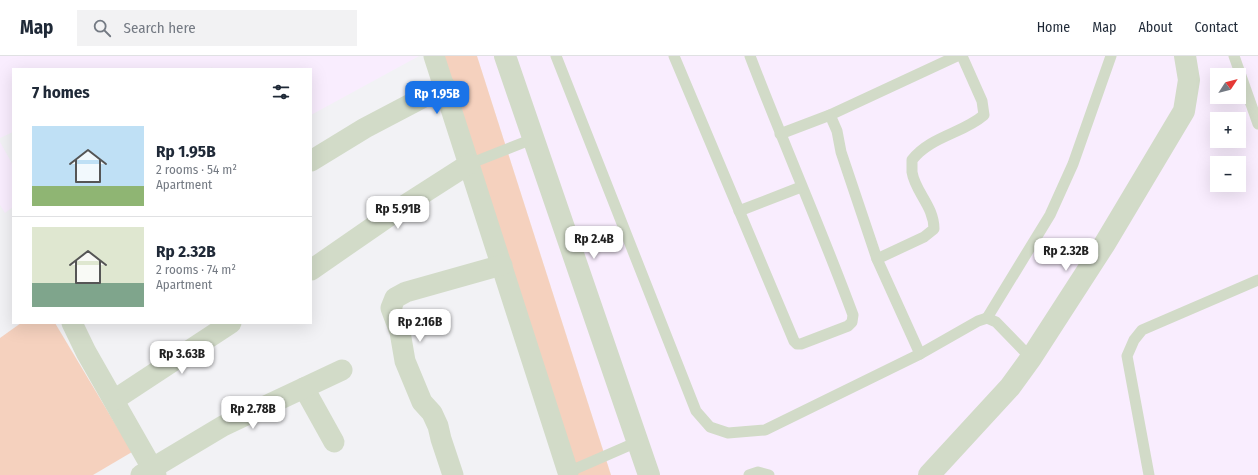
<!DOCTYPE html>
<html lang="en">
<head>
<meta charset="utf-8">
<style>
  :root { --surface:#fff; --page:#f2f2f3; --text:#1f2937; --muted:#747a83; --line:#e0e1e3; --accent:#1a73e8 }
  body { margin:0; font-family:"Fira Sans Condensed",sans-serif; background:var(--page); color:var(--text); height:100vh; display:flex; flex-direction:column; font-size:15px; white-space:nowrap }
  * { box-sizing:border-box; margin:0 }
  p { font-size:13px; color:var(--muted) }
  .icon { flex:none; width:22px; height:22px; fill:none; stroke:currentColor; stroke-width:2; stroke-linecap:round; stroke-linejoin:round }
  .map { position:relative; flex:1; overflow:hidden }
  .details { position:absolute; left:12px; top:12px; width:300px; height:256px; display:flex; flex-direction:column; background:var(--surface); border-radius:0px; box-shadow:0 4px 16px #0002 }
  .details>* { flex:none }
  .needle { width:26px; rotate:54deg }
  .buttons { position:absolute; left:1210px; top:12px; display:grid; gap:8px }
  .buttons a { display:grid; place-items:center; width:36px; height:36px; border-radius:0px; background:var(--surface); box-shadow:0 4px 16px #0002; font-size:20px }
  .price { position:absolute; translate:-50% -34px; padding:0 9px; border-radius:8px; background:#fff; color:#222; font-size:13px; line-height:26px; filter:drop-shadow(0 1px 2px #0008) }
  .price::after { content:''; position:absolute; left:50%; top:24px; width:12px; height:9px; margin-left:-6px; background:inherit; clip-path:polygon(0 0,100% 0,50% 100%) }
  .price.active { background:var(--accent); color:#fff }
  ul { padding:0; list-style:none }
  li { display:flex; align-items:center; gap:12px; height:100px; padding:0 20px }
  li+li { border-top:1px solid var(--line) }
  li span { display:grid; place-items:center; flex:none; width:112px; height:80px; border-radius:0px; color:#555 }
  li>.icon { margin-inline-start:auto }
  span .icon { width:48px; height:48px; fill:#fffc; stroke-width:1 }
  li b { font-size:17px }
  h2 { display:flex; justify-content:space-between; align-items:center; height:48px; padding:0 20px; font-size:17px }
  header { display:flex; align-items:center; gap:24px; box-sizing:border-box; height:56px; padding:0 20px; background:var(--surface); border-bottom:1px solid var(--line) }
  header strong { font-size:19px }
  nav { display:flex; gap:22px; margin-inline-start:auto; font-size:14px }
  .search { width:280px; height:36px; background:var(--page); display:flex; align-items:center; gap:10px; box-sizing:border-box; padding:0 14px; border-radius:0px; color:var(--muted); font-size:15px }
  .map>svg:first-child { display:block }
</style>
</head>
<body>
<header>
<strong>Map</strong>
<div class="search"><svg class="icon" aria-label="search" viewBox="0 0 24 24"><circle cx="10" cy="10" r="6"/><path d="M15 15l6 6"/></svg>Search here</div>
<nav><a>Home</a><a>Map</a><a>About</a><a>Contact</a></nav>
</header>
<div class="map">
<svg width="1258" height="419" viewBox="0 0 1258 419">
  <rect width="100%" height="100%" fill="#f2f2f5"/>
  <g fill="#f9edfe" fill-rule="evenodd">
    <path d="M0 0H419L311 59V13H213L212 11 208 13H13V76L0 82Z"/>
    <path d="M477 0H1258V419H611ZM1217 19H1239V41H1217ZM1217 63H1239V85H1217ZM1217 107H1239V129H1217Z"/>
    <path d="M0 86 13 109V151L5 157 0 149Z"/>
  </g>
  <g fill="#f5d1be">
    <path d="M437 0H477L611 419H569Z"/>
    <path d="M21 267H55L132 396 93 419H0V282Z"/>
  </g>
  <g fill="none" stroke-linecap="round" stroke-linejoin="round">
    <g stroke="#d2dbc8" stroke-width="11">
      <path d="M556 0 696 355 710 371 728 377 765 374 920 298 978 265 987 262 996 266 1031 302"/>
      <path d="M674 0 794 285 797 288H801L848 270 852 266 853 259C821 172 783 87 750 0"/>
      <path d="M1234 0 1258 68"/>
      <path d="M780 78 830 59"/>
      <path d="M469 108 535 82"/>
      <path d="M739 155 801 131"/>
      <path d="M877 203 924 181 934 173C934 150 915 136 912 116 912 112 912 108 912 104 931 80 962 78 984 59L982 45 962 0"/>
      <path d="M987 262 1050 159 1073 108 1111 0"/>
      <path d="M920 298 877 203 841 96 837 75 830 59 957 0"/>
      <path d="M569 419 568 416 637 386"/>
      <path d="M749 419 758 416 769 419"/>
      <path d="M1149 419 1127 300 1134 284 1142 274 1258 224"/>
    </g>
    <g stroke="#d2dbc8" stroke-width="21">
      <path d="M434 0 568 416"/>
      <path d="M311 105 365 72 445 30"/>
      <path d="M311 214 405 149 469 108"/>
      <path d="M72 267 86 296 156 419"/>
      <path d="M304 332 334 386"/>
      <path d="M114 344 231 267"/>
      <path d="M141 419 223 370 342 314"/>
      <path d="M453 419 441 383 438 370 432 357 422 346 405 305 400 276 391 252 395 242 406 236 502 209"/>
    </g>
    <g stroke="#d2dbc8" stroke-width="22">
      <path d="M505 0 649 419"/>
      <path d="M929 419 1010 331 1031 302 1104 189 1184 55 1189 24 1185 0"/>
    </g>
  </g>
</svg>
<div class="buttons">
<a><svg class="needle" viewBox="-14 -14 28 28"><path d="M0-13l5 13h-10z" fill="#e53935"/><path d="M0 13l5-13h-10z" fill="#747a83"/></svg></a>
<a>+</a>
<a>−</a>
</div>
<b class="price active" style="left:437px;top:59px">Rp 1.95B</b>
<b class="price" style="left:398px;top:174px">Rp 5.91B</b>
<b class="price" style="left:594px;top:204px">Rp 2.4B</b>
<b class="price" style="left:1066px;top:216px">Rp 2.32B</b>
<b class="price" style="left:420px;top:287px">Rp 2.16B</b>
<b class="price" style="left:182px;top:319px">Rp 3.63B</b>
<b class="price" style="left:253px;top:374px">Rp 2.78B</b>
<section class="details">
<h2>7 homes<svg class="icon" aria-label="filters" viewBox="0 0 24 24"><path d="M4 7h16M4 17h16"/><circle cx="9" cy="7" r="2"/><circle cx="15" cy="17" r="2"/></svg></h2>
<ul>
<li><span style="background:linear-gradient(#bfe0f5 75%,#8fb573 0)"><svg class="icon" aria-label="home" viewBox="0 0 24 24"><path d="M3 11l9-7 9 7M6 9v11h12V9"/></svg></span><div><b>Rp 1.95B</b><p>2 rooms · 54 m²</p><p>Apartment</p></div></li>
<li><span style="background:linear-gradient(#dfe7d0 70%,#7fa58c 0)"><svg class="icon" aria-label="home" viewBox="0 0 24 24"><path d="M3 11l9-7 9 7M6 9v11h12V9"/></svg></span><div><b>Rp 2.32B</b><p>2 rooms · 74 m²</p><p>Apartment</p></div></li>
</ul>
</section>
</div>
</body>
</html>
